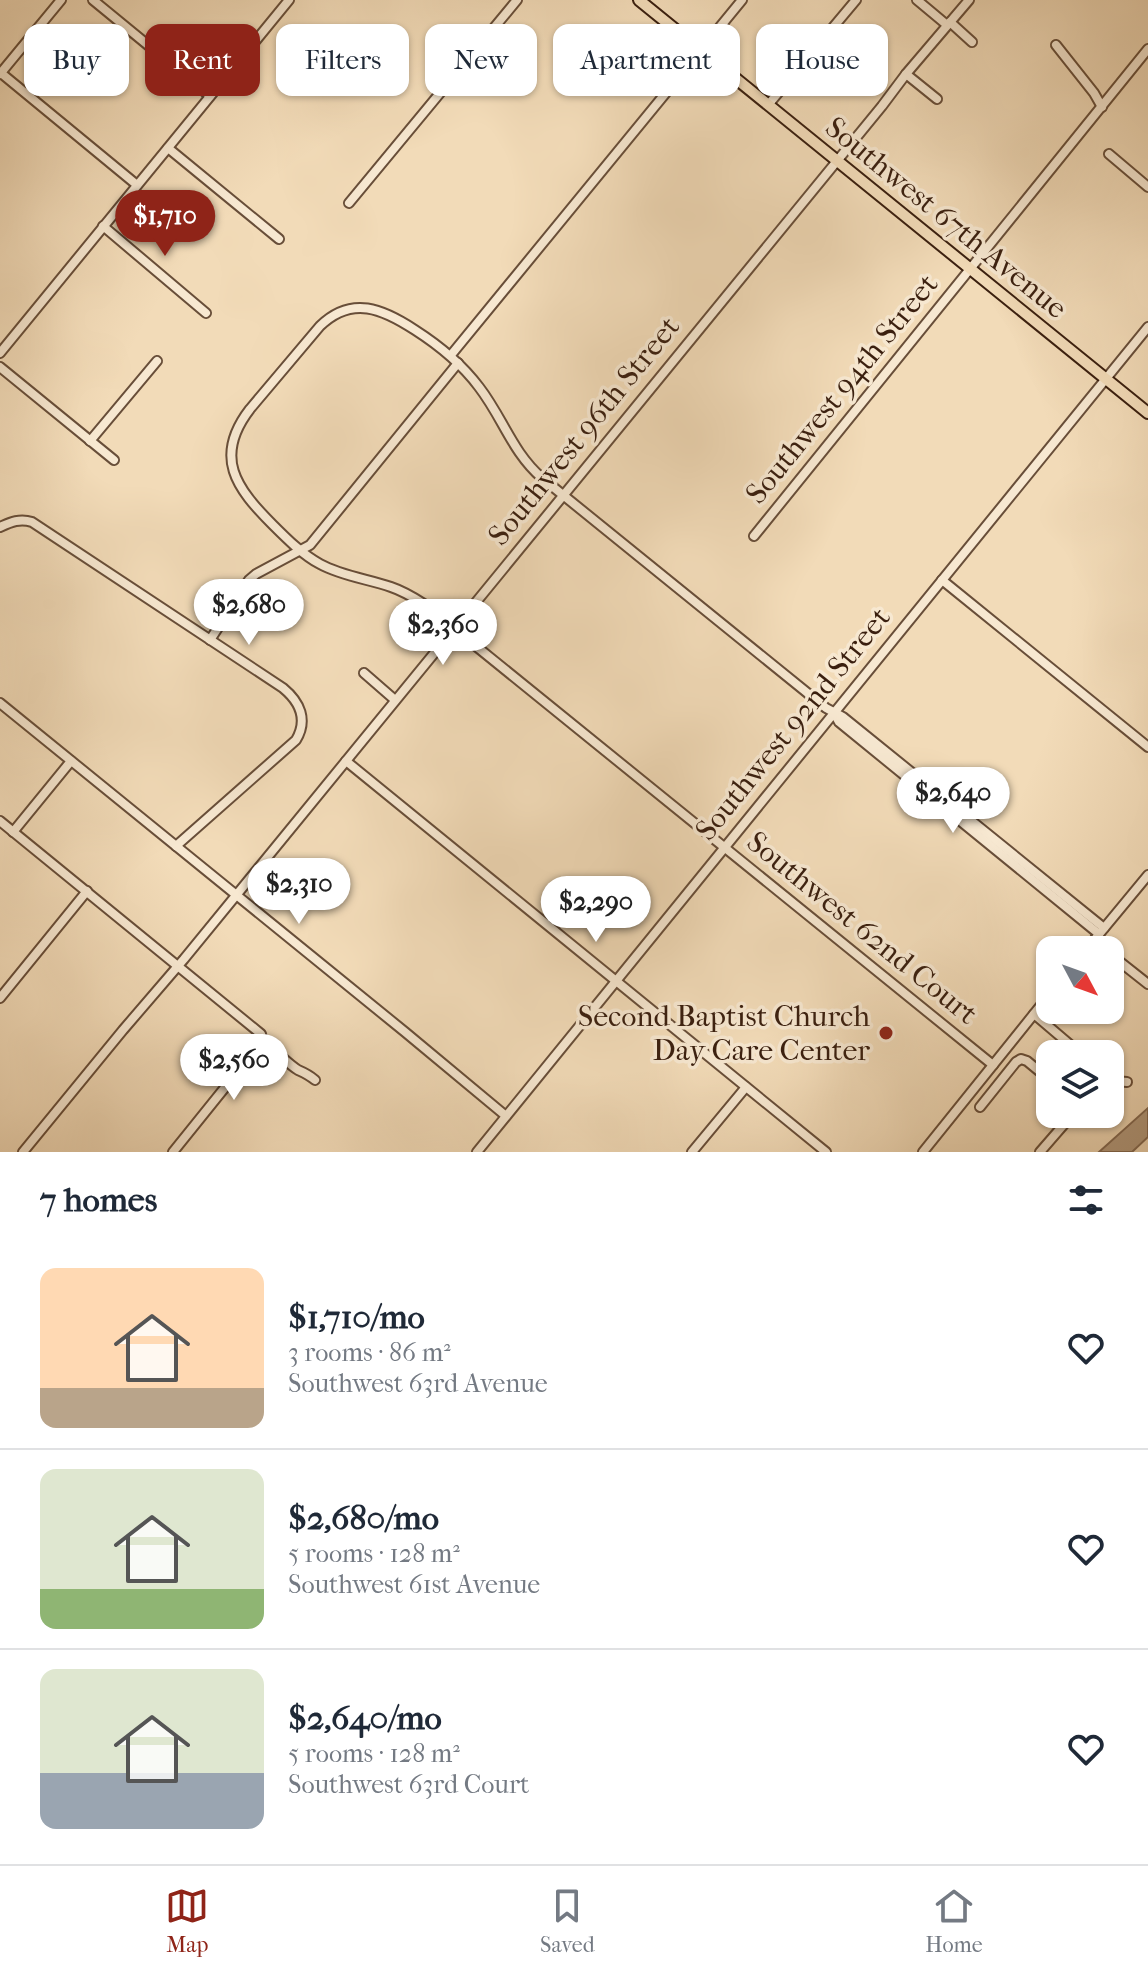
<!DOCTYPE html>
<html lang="en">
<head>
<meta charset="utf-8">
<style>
  :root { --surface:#fff; --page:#f2f2f3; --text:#1f2937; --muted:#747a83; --line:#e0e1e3; --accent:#8f2418 }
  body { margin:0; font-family:"IM FELL French Canon",serif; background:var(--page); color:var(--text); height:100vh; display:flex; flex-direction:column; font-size:30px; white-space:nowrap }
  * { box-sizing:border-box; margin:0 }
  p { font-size:26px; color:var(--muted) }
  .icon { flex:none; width:44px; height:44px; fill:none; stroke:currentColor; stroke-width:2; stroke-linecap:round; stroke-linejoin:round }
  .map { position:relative; height:1152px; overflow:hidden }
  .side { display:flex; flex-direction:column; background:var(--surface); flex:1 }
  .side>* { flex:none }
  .banner { position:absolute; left:24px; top:24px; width:1100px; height:72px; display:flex; gap:16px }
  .needle { width:52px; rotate:131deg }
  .controls { position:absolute; left:1036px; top:936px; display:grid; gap:16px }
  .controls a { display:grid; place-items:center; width:88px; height:88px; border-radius:16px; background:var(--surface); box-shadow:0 2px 6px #0004; font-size:40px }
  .price { position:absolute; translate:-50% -68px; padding:0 18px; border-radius:28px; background:#fff; color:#222; font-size:26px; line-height:52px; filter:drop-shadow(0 2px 4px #0008) }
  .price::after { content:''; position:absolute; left:50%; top:48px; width:24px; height:18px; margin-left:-12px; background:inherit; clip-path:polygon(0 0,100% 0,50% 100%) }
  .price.selected { background:var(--accent); color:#fff }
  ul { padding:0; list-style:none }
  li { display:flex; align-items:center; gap:24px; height:200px; padding:0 40px }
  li+li { border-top:2px solid var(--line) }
  li span { display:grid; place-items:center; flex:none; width:224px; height:160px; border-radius:16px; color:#555 }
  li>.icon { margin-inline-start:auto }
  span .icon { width:96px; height:96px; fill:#fffc; stroke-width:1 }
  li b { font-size:34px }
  h2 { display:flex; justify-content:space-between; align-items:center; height:96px; padding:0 40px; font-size:34px }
  .pill { padding:0 28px; border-radius:16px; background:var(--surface); box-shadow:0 2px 6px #0004; font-size:28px; line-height:72px }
  .pill.selected { background:var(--accent); color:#fff }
  .menu { display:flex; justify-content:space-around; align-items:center; height:112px; border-top:2px solid var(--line); background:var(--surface); font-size:22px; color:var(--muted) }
  .menu a { display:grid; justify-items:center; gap:4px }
  .menu .selected { color:var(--accent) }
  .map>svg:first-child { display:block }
</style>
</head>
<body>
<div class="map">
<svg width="1148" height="1152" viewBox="0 0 1148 1152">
  <rect width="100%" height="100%" fill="#f2dbb8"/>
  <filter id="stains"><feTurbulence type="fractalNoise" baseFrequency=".0025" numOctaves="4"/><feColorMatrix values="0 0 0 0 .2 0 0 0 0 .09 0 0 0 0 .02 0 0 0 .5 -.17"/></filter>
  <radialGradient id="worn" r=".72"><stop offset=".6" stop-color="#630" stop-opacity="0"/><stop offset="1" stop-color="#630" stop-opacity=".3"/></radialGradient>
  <path fill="#b39b7f" stroke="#836952" stroke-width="2" d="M1148 1108V1137L1132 1152H1099Z"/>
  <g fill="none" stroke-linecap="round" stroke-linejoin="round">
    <defs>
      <g id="minor">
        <path d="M93 0 210 96"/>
        <path d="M917 0 947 25"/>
        <path d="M950 22 972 42"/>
        <path d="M1056 45 1094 93 1102 107"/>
        <path d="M1 73 137 185"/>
        <path d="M0 74 61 0"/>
        <path d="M906 74 937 99"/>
        <path d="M768 105 856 0"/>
        <path d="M168 148 279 239"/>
        <path d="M1109 154 1148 187"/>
        <path d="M349 203 517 0"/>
        <path d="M103 226 206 313"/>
        <path d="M0 353 289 0"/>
        <path d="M451 355 742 0"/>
        <path d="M0 367 114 460"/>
        <path d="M90 441 157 361"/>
        <path d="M0 527C11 522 20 518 32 522L283 688C300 702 308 720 296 740L176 846"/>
        <path d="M754 536 1148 49"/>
        <path d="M942 580 1148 747"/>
        <path d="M210 640 249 580 256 574 310 545 458 363"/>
        <path d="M364 673 395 700"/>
        <path d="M0 703 405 1032 506 1116"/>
        <path d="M834 713 839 722 1099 934"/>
        <path d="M346 761 826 1152"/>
        <path d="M0 821 261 1034 262 1038 260 1044 173 1152"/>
        <path d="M13 832 71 761"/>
        <path d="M1094 940 1106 950"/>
        <path d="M1086 950 1148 875"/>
        <path d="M1110 954 1148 984"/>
        <path d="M0 998 87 891"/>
        <path d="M1034 1014 1081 1054"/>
        <path d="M261 1042C275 1048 285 1062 298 1070 305 1073 309 1075 315 1080"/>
        <path d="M993 1065 424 604C413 597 403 591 391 587 368 579 342 576 320 564 303 555 287 539 273 525 236 488 213 457 250 409L320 326C352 295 383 309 415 330 440 346 461 363 479 387 503 418 512 452 542 478L826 708 843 717 1104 928"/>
        <path d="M1110 1077 1115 1081 1127 1082"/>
        <path d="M980 1107 1016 1062 1021 1059 1027 1061 1050 1080"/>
        <path d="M23 1152 123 1030 184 959 882 106 906 74 969 0"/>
        <path d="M477 1152 1148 327"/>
        <path d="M692 1152 746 1087"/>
        <path d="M923 1152 1050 994"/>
        <path d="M1040 1152 1073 1114"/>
      </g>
      <path id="major" d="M639 0 1148 413"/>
    </defs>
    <use href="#minor" stroke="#684e39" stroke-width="12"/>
    <use href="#major" stroke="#3a1f0f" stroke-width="14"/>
    <use href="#minor" stroke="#f7e8d1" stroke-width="8"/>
    <use href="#major" stroke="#f2dbb8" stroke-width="10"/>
  </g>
  <circle fill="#8f2418" stroke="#f7e8d1" stroke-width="3" cx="886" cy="1033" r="8"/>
  <g text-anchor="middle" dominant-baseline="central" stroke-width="7" stroke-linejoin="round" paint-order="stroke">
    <g font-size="30" fill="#3a1f0f" stroke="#f7e8d1">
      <text transform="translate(946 218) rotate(39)">Southwest 67th Avenue</text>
      <text transform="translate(842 389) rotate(-51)">Southwest 94th Street</text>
      <text transform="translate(584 431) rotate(-51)">Southwest 96th Street</text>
      <text transform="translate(793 724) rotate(-51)">Southwest 92nd Street</text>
      <text transform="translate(862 928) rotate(39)">Southwest 62nd Court</text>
    </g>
    <g font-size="30" fill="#3a1f0f" stroke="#f7e8d1" text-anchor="end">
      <text x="870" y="1016">Second Baptist Church<tspan x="870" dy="34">Day Care Center</tspan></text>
    </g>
  </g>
  <rect width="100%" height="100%" filter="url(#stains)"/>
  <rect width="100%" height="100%" fill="url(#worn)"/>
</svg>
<div class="controls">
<a><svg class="needle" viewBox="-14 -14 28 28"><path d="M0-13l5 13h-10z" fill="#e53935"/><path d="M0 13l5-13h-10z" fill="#747a83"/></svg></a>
<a><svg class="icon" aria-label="layers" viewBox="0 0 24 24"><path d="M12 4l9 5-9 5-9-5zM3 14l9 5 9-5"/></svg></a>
</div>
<b class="price selected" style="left:165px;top:258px">$1,710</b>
<b class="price" style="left:249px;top:647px">$2,680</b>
<b class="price" style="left:443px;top:667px">$2,360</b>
<b class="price" style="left:953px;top:835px">$2,640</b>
<b class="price" style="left:299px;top:926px">$2,310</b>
<b class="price" style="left:596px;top:944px">$2,290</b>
<b class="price" style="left:234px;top:1102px">$2,560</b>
<div class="banner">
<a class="pill">Buy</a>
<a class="pill selected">Rent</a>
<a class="pill">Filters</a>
<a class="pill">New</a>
<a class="pill">Apartment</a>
<a class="pill">House</a>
</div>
</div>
<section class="side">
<h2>7 homes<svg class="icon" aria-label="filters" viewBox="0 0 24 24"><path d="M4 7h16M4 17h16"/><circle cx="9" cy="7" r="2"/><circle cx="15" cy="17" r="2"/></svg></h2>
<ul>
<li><span style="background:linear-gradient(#ffd9b3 75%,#b9a48a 0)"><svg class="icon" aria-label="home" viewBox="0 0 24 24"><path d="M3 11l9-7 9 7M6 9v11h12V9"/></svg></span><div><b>$1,710/mo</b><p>3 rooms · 86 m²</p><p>Southwest 63rd Avenue</p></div><svg class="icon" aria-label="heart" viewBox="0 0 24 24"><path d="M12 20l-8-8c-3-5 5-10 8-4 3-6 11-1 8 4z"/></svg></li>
<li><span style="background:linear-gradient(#dfe7d0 75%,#8fb573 0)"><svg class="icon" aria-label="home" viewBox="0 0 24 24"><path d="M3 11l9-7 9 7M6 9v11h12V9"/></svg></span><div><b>$2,680/mo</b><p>5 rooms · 128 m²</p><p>Southwest 61st Avenue</p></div><svg class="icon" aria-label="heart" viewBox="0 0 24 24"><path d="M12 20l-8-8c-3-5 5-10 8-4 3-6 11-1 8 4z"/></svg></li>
<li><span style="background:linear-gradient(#dfe7d0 65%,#9aa5b1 0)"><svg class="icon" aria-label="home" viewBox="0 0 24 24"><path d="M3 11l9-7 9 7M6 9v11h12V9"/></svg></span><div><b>$2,640/mo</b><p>5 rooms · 128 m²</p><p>Southwest 63rd Court</p></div><svg class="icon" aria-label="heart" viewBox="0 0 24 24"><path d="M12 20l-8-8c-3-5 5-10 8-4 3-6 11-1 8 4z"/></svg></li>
</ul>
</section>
<nav class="menu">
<a class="selected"><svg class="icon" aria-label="map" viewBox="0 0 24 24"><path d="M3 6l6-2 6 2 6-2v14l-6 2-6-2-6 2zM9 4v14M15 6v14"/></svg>Map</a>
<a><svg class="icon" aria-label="saved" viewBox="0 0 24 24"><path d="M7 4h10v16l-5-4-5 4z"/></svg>Saved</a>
<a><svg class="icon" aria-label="home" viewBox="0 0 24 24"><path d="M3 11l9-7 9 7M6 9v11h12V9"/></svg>Home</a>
</nav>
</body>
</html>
